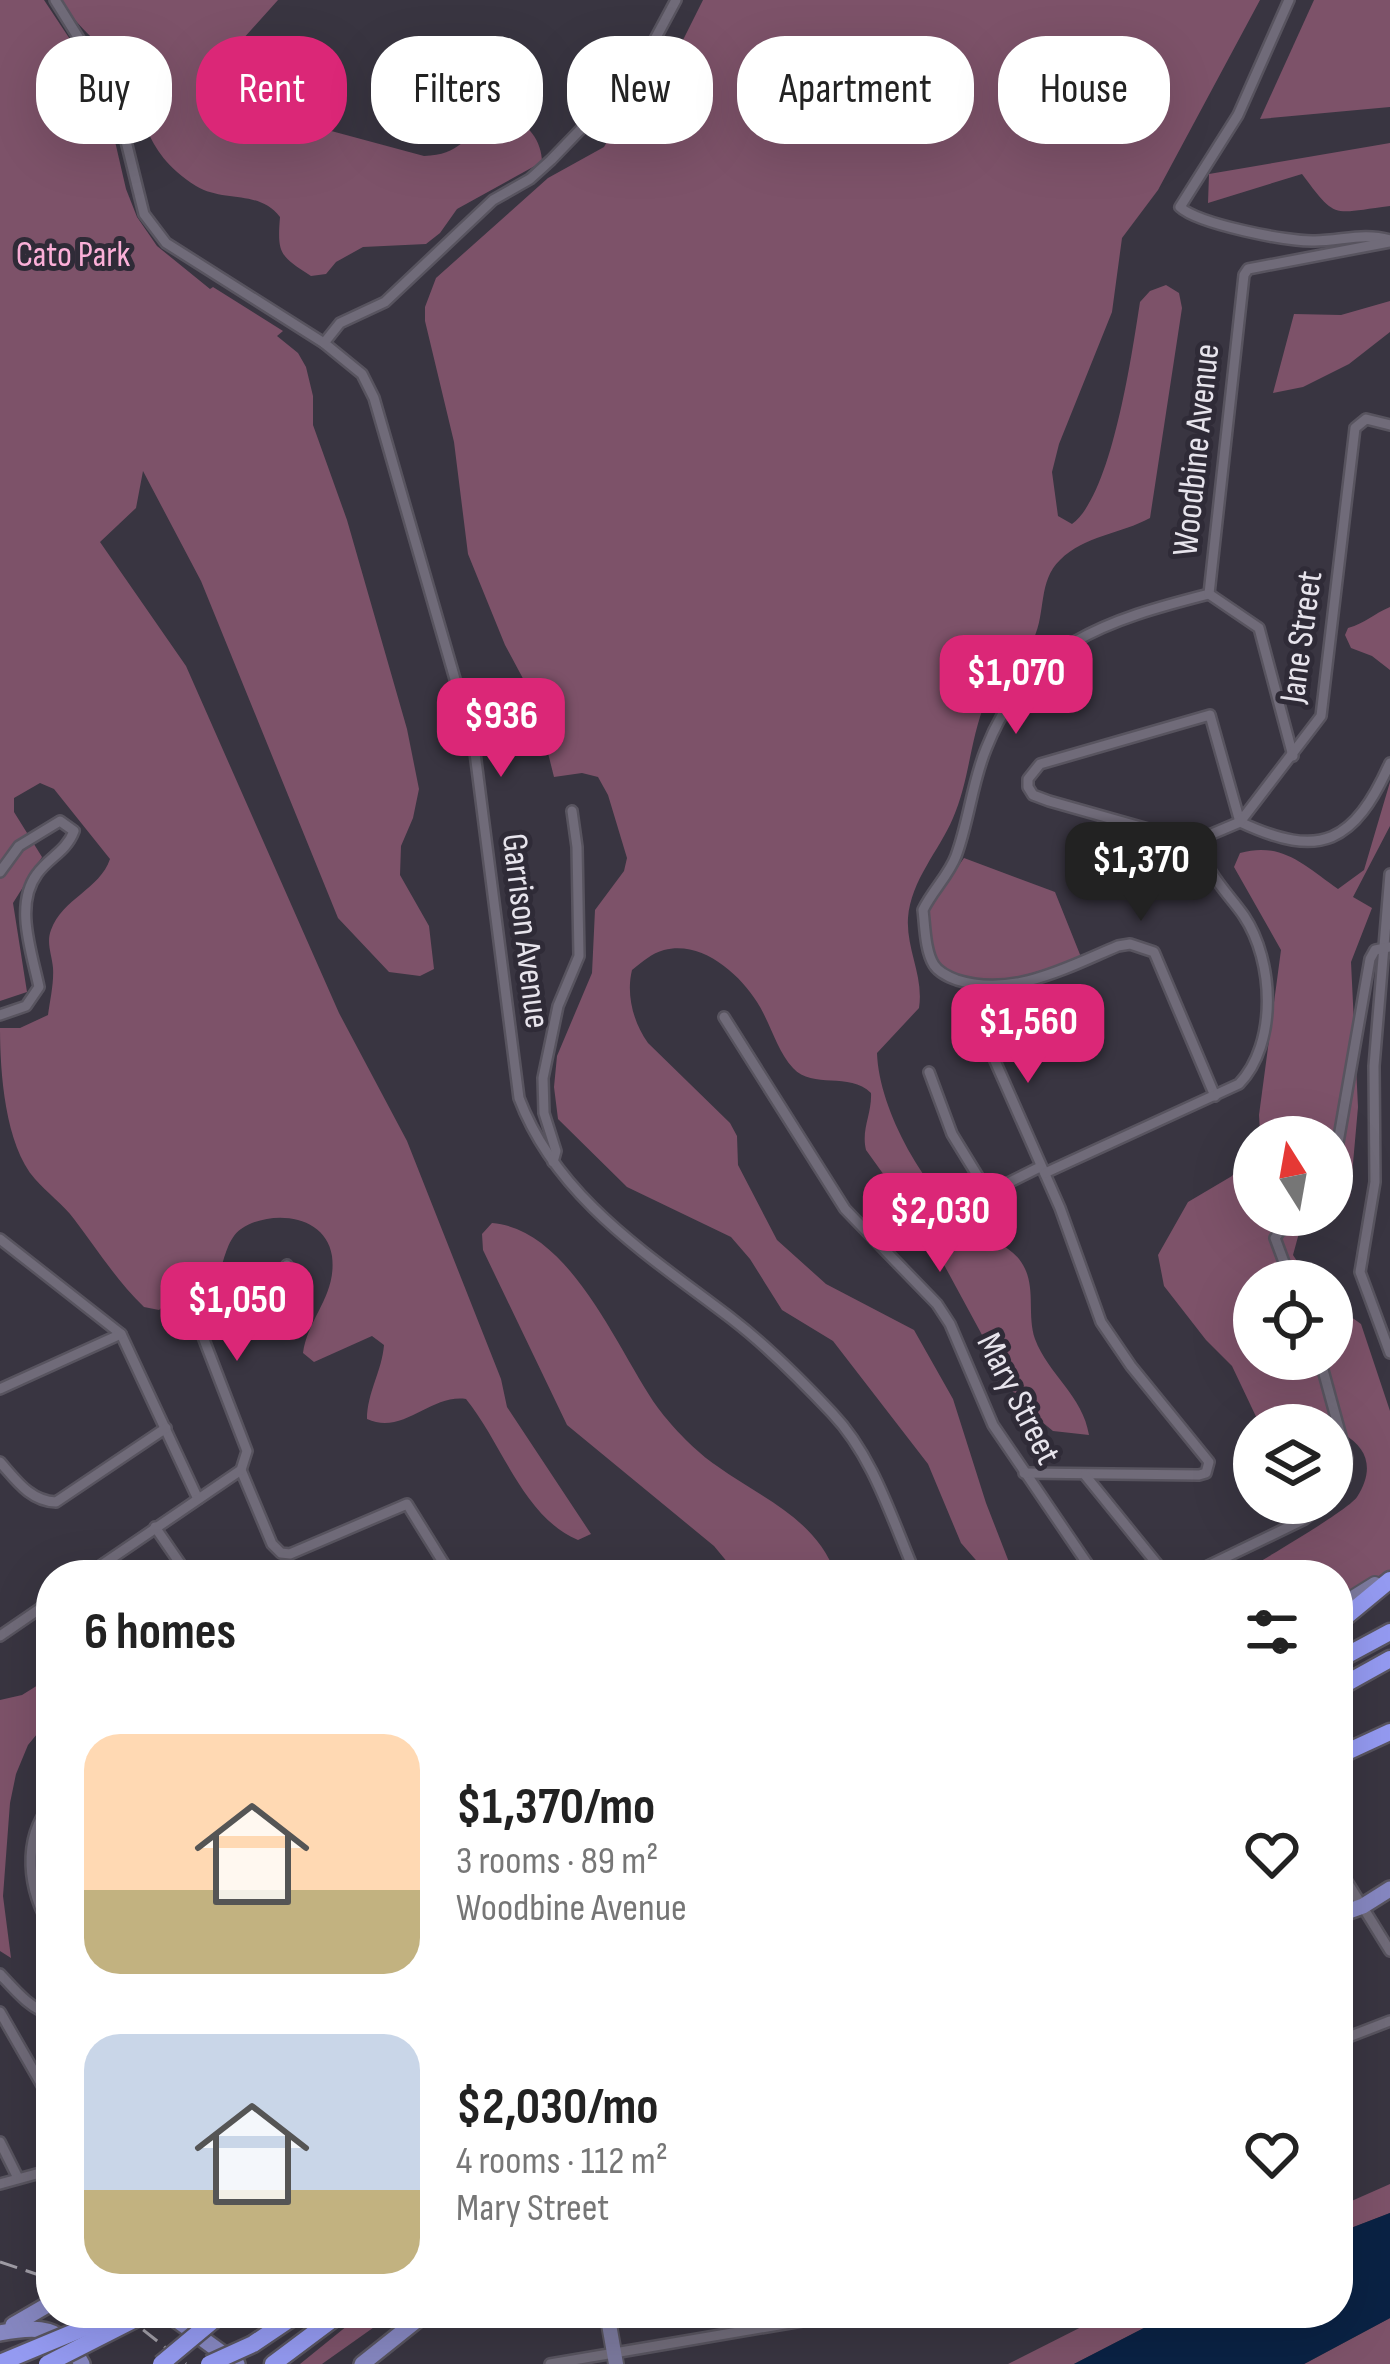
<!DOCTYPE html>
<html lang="en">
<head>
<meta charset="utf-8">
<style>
  :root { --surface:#fff; --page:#f6f6f6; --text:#222; --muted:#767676; --accent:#db2777 }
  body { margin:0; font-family:"Sofia Sans Condensed",sans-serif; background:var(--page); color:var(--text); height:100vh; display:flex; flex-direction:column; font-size:45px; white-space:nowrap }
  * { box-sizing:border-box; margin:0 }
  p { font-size:39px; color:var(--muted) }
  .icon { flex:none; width:66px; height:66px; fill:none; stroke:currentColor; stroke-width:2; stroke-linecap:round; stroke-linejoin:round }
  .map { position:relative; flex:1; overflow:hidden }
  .drawer { position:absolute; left:36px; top:1560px; width:1317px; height:768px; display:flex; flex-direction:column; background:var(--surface); border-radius:48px; box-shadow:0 12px 48px #0002 }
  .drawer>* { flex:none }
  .guide { position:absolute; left:36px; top:36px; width:1320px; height:108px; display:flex; gap:24px }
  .needle { width:78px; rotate:349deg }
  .buttons { position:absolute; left:1233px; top:1116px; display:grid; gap:24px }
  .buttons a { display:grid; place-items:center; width:120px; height:120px; border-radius:50%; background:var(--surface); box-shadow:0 12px 48px #0002; font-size:60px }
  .price { position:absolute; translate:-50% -102px; padding:0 27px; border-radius:24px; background:var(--accent); color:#fff; font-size:39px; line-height:78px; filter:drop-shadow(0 3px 6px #0008) }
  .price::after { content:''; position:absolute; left:50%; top:72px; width:36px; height:27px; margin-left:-18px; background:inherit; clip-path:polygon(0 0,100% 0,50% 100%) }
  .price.on { background:#222; color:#fff }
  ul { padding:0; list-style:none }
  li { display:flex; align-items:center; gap:36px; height:300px; padding:0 48px }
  li span { display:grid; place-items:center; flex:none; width:336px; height:240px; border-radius:36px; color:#555 }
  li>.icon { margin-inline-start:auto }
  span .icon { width:144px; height:144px; fill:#fffc; stroke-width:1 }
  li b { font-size:51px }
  h2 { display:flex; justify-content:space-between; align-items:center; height:144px; padding:0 48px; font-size:51px }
  .chip { padding:0 42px; border-radius:48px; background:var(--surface); box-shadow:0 12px 48px #0002; font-size:42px; line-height:108px }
  .chip.on { background:var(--accent); color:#fff }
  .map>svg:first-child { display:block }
</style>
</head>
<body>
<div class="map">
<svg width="1390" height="2364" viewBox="0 0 1390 2364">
  <rect width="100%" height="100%" fill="#393541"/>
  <g fill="#7d5269">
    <path d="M0 0H44L95 77 108 111 126 189 137 217 157 246 210 289 213 287 283 331 277 336 298 353 306 367 313 396V425L347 520 407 729 419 789 413 818 401 846 400 875 429 926 434 969 420 976 389 972 338 918 201 581 143 471 136 508 100 542 186 666 339 1013 407 1141 501 1379 507 1407 591 1534 578 1540C523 1517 502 1443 466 1399 430 1394 403 1436 367 1419 367 1393 382 1371 384 1345L372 1336 314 1362 303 1353C308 1317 337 1296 332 1256 326 1214 270 1209 241 1229 228 1238 225 1257 220 1271L181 1290 159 1310 144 1307C117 1281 96 1248 74 1219 63 1204 47 1193 35 1179 5 1145 0 1072 0 1028H20L48 1015C50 1000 54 983 53 968 52 955 46 943 51 930 62 899 100 889 110 859L54 789 40 783 14 798V812L42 857 13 903 27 992 0 1001Z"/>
    <path d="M61 0H278L242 40 239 73 264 96 309 125 424 156C461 155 463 136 491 122 519 109 542 137 542 162L457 209 440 233 426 244 363 247 336 262 326 274 311 276C280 256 277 254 280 217 258 189 224 203 196 186 138 149 149 111 115 63 98 40 75 26 61 0Z"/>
    <path d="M703 0H1260L1158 190 1122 238 1112 312 1059 444 1052 472 1058 516 1072 524C1112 495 1132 353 1140 302L1150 291 1166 285 1179 293 1182 308 1150 518C1121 534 1085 535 1060 560 1038 581 1046 612 1034 638 1023 662 994 679 985 703 970 740 969 782 953 818 939 851 911 880 908 918 906 949 924 976 919 1008L877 1053C879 1111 926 1193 972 1228 987 1239 1007 1244 1019 1259 1038 1283 1026 1312 1035 1339 1048 1374 1083 1396 1089 1435L1053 1431 1019 1403 930 1239 866 1150C861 1129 872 1114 871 1093 849 1071 813 1090 793 1068 777 1051 770 1022 757 1002 739 973 701 940 664 950 652 953 642 962 632 970 626 994 633 1022 648 1043L730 1123 737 1136 738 1165 777 1240 826 1284 914 1330 953 1399 986 1503 1014 1575H989L961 1543 928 1464 833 1341 782 1310 750 1259 731 1237 627 1187 558 1119 554 1087 557 1056 592 973 595 910 624 871 627 858 608 795 598 777 582 773 554 777 535 701 505 645 468 554 454 442 425 321V307L436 278 548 178 604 147 620 118 675 56Z"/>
    <path d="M1314 0H1390V107L1260 119Z"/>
    <path d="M1390 143V206C1332 213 1337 221 1302 174L1208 203 1209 174Z"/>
    <path d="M1390 301V332L1349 364 1303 387 1273 393 1294 314 1341 315Z"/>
    <path d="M1390 607V670L1372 656 1351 648 1345 635 1348 628C1366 623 1373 614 1390 607Z"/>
    <path d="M1390 782V826L1353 897 1372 908 1351 962 1358 1107 1350 1197 1332 1210V1137H1256L1260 1132 1259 1115 1281 950 1234 867 1240 853C1282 841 1305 866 1338 889L1364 870Z"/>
    <path d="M964 858 1055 892 1081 957C1047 968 960 1005 937 959 930 946 930 925 927 911Z"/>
    <path d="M1254 1139V1215H1324L1299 1233 1293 1255 1310 1281H1254V1359H1332V1312L1347 1314 1361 1324 1390 1411V1571L1338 1597V1575H1238C1260 1561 1346 1512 1357 1497 1374 1471 1369 1448 1343 1434L1332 1438V1425H1260L1232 1366 1206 1340 1164 1286 1158 1255 1188 1202 1232 1176Z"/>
    <path d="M492 1223C571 1229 618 1352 658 1408 673 1428 696 1452 717 1466 761 1498 816 1518 836 1575H738L714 1546 567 1425 483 1250 482 1234Z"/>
    <path d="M51 1677V1717L28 1745 16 1774 10 1803 3 1896 11 1958 0 1951V1700L22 1695Z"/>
    <path d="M1390 2184V2213L1338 2233V2207Z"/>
    <path d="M363 2313H394L322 2364H300Z"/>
    <path d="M1109 2313H1173L1074 2364H1008Z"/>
    <path d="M1390 2318V2364H1304L1308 2362Z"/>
  </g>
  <path fill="#0a2244" d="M1390 2213V2318L1304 2364H1074L1173 2313H1338V2233Z"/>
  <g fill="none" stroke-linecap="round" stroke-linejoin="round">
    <defs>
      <g id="street">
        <path d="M55 0 106 82 121 121 144 214 166 243 324 343 362 374 374 398 474 745 519 1098C557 1199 650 1256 732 1319 767 1346 802 1381 832 1413 874 1457 892 1520 916 1575"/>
        <path d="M1289 0 1238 115 1180 207C1198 224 1288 242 1315 241 1341 241 1364 232 1390 240"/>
        <path d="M324 343 340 323 385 302 493 200 530 179 551 160 639 69 676 0"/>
        <path d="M1209 594C1107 620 1027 644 986 749 972 783 969 821 956 856 949 875 932 891 923 910 925 926 925 951 934 965 939 973 949 977 957 980 1013 998 1068 967 1118 946L1130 944 1154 952 1215 1096"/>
        <path d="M1209 594 1244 275 1248 269 1390 242"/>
        <path d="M1209 594 1259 628 1293 756"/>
        <path d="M1201 844 1049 801 1033 795 1028 787V779L1040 764 1210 715 1240 822C1321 860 1354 843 1390 763"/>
        <path d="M1201 844 1207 836 1240 822 1321 716 1355 428 1366 419 1390 425"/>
        <path d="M0 872 19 846 60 821 74 831C66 852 49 857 37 874 14 905 32 953 39 987L26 1006 0 1015"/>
        <path d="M1390 874 1374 1066 1375 1182 1360 1272 1390 1353"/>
        <path d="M724 1017 845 1209 937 1304 950 1324 993 1425 1095 1575"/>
        <path d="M976 1018 1060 1208 1101 1322 1131 1366 1209 1462 1206 1473 1199 1475 1024 1473"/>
        <path d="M929 1072 952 1134 982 1183 998 1188 1040 1167"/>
        <path d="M553 1162 556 1151 544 1113 543 1078 558 1006 579 956 577 847 572 811"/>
        <path d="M1045 1173 1239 1084C1278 1043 1274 961 1244 916 1229 894 1204 872 1201 844"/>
        <path d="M1332 1177 1370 959 1375 950 1390 947"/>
        <path d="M0 1239 121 1334 198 1499"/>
        <path d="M1291 1281 1275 1238 1280 1231 1311 1215"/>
        <path d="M1320 1359 1347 1458 1345 1479 1332 1497"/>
        <path d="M0 1389 121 1334"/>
        <path d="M0 1462C16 1480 30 1501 56 1502L166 1428"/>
        <path d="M241 1470 272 1544 281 1553 290 1554 407 1504 451 1575"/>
        <path d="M241 1470 247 1451 203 1337 272 1285 287 1265"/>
        <path d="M1085 1475 1166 1575"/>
        <path d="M155 1527 188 1575"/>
        <path d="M87 1575 241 1470"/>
        <path d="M1189 1575 1303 1520 1326 1503"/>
        <path d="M0 1636 51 1601"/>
        <path d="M51 1804C21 1840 28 1891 51 1928"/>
        <path d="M1338 1867 1390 1951"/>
        <path d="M0 1974C14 1989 31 2010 51 2014"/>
        <path d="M0 2012 51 2101"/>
        <path d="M1338 2041 1390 2021"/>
        <path d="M0 2142 18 2178"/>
        <path d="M0 2184 51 2170"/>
        <path d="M550 2364 814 2319V2313"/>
      </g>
      <g id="secondary">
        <path d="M1338 1607 1375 1584"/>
        <path d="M607 2313 616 2364"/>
      </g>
      <g id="primary">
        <path d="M1338 1915 1363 1906 1390 1889"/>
        <path d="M167 2313 237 2364"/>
        <path d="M13 2325 51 2303"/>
        <path d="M0 2333C39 2325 62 2326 82 2364"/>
        <path d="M362 2364 426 2313"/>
      </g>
      <g id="highway">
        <path d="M1338 1623 1390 1580"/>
        <path d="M1338 1660 1390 1632"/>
        <path d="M1338 1688 1390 1659"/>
        <path d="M1338 1756 1390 1732"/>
        <path d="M253 2344 299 2313"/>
        <path d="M273 2364 341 2313"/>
      </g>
    </defs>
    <use href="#street" stroke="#58545f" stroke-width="14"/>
    <use href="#secondary" stroke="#58545f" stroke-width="18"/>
    <use href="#primary" stroke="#58545f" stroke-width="20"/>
    <use href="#highway" stroke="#58545f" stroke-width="21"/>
    <use href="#street" stroke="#706b79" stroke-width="9"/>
    <use href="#secondary" stroke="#7b799d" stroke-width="14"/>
    <use href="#primary" stroke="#8687c1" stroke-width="15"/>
    <use href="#highway" stroke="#949af1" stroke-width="16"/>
    <g stroke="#a09da6" stroke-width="3" stroke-dasharray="18 9" stroke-linecap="butt">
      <path d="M0 2262 51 2279"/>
      <path d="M122 2313 186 2364"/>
    </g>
    <defs>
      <g id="highway-bridge">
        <path d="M0 2363 120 2313"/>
        <path d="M47 2364 147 2313"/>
        <path d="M161 2364 222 2313"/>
        <path d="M209 2364 253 2344"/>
      </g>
    </defs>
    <use href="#highway-bridge" stroke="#58545f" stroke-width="21" stroke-linecap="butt"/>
    <use href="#highway-bridge" stroke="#949af1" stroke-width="16"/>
  </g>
  <g text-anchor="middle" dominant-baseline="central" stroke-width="10" stroke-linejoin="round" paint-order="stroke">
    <g font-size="36" fill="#fbb0d8" stroke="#2f2b37">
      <text x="73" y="255">Cato Park</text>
    </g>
    <g font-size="36" fill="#e7e4ec" stroke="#2f2b37">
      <text transform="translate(1197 450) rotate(-84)">Woodbine Avenue</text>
      <text transform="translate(1302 637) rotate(-82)">Jane Street</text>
      <text transform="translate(525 931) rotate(83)">Garrison Avenue</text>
      <text transform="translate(1018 1399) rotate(63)">Mary Street</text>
    </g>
  </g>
</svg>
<div class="buttons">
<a><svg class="needle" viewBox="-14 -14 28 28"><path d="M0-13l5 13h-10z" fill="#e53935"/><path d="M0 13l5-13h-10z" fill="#767676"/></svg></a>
<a><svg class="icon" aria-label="locate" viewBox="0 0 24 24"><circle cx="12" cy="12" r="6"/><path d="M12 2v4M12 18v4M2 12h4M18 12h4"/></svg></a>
<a><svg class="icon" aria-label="layers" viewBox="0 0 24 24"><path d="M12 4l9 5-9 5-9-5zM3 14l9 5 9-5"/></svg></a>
</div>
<b class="price" style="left:1016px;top:737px">$1,070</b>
<b class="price" style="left:501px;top:780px">$936</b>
<b class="price on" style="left:1141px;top:924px">$1,370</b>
<b class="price" style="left:1028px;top:1086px">$1,560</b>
<b class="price" style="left:940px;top:1275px">$2,030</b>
<b class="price" style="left:237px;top:1364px">$1,050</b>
<div class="guide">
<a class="chip">Buy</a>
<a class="chip on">Rent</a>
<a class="chip">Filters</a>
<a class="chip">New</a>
<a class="chip">Apartment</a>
<a class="chip">House</a>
</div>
<section class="drawer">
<h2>6 homes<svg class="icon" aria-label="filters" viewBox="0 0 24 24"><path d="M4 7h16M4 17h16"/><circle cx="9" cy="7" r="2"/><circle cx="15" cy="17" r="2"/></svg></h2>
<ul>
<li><span style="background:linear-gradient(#ffd9b3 65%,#c2b280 0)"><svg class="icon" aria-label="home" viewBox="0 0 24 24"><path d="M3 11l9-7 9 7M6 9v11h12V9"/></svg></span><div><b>$1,370/mo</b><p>3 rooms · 89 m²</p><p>Woodbine Avenue</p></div><svg class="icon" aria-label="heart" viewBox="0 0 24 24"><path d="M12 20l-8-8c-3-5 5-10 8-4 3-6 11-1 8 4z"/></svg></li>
<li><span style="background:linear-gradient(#c9d6e8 65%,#c2b280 0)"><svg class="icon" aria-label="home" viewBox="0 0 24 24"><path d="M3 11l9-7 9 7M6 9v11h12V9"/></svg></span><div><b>$2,030/mo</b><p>4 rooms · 112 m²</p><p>Mary Street</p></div><svg class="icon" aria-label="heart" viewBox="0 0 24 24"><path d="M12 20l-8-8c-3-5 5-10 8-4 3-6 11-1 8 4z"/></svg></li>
</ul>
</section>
</div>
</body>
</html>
